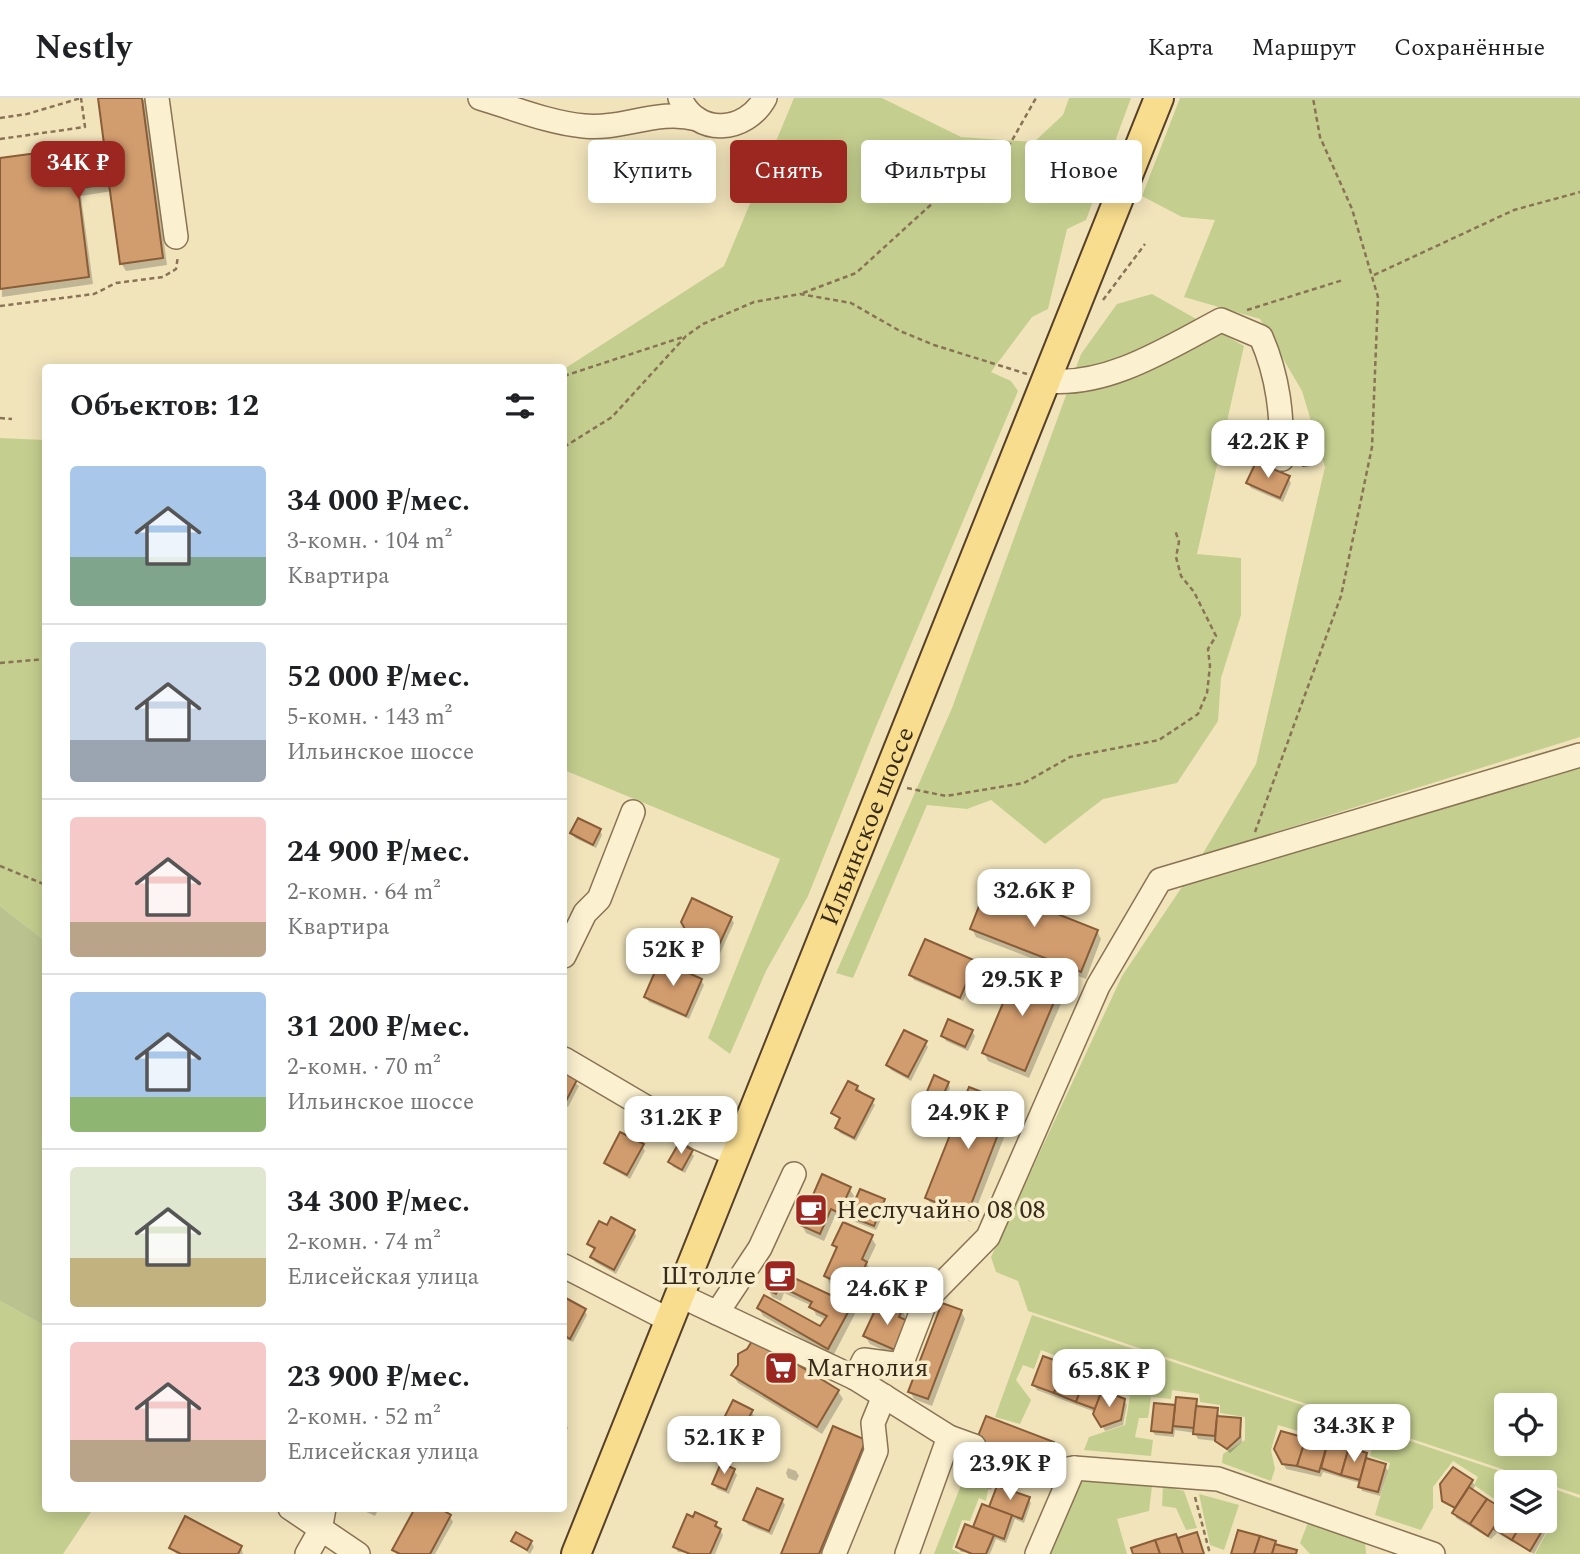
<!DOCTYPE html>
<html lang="ru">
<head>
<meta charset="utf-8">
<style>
  :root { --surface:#fff; --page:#f6f6f6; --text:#202124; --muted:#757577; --line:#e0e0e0; --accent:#9c2620 }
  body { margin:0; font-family:Spectral,serif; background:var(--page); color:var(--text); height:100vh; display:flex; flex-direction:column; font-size:26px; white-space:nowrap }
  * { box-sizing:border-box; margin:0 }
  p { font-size:23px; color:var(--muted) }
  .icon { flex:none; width:38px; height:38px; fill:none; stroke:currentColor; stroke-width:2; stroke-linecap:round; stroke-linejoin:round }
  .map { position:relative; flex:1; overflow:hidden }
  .side { position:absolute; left:42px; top:266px; width:525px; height:1148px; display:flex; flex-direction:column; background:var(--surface); border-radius:7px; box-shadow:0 4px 18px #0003 }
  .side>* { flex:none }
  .top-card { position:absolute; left:588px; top:42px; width:665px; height:63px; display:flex; gap:14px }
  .fabs { position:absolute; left:1494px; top:1295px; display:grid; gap:14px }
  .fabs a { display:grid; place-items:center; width:63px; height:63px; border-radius:7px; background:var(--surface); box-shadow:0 4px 18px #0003; font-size:35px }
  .price { position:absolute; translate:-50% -60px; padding:0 16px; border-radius:14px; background:#fff; color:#222; font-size:23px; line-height:46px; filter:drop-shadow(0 2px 4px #0008) }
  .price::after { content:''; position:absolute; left:50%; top:42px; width:21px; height:16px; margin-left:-10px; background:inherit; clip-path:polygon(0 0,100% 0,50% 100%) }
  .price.current { background:var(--accent); color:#fff }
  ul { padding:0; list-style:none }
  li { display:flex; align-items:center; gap:21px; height:175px; padding:0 28px }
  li+li { border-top:2px solid var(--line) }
  li span { display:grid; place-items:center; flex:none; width:196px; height:140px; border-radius:7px; color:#555 }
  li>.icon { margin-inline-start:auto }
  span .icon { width:84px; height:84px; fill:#fffc; stroke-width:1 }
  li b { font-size:30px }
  h2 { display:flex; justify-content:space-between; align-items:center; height:84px; padding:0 28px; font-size:30px }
  .chip { padding:0 24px; border-radius:7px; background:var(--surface); box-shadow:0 4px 18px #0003; font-size:24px; line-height:63px }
  .chip.current { background:var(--accent); color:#fff }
  header { display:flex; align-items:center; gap:42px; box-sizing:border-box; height:98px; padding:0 35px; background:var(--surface); border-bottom:2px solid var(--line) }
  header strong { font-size:33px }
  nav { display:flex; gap:38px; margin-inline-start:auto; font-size:24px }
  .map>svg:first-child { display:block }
</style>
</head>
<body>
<header>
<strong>Nestly</strong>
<nav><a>Карта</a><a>Маршрут</a><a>Сохранённые</a></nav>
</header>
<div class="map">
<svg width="1580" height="1456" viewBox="0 0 1580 1456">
  <rect width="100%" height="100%" fill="#f1e4bb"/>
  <g fill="#c4cf8f" fill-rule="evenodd">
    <path d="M794 0H882L961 39 1034 44 1063 17 1069 0H1131L1086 122 1067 131 1048 211 1032 219 991 274 1011 283 1018 293 875 631 808 798 766 873 730 956 708 940 780 761 564 672V271L724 168Z"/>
    <path d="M1180 0H1580V639L1202 757 1256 666 1325 369 1302 293 1260 221 1184 199 1215 122 1182 119 1142 98Z"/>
    <path d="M1152 196 1244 248 1197 456 1241 460V517L1221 580 1218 623 1177 685 1103 701 1045 746 991 702 967 711 927 707 853 880 836 875 952 610 1081 256 1117 206Z"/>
    <path d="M0 340 45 342V843L0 808Z"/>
    <path d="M1580 669V1397L1028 1213 1018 1183 996 1174 991 1159 1122 878 1188 780ZM1507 1307H1545V1346H1507Z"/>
    <path d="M0 1203 45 1228 46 1410 93 1411 63 1456H0Z"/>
    <path d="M1032 1217 1533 1384H1507V1403L1503 1407 1474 1387 1478 1379 1453 1363 1433 1389V1410L1421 1432 1375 1417 1390 1365 1370 1358 1372 1350 1328 1336 1325 1341 1278 1327 1271 1352 1275 1371 1271 1383 1222 1365 1223 1356 1245 1342V1319L1220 1315V1307L1200 1304 1199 1296 1172 1292 1171 1301 1151 1299 1148 1320H1139L1135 1339 1153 1342 1151 1358 1084 1352 1089 1339 1125 1327 1130 1298 1116 1293 1109 1277 1041 1252 1034 1271 1023 1267 1016 1282 1031 1302 1020 1326 995 1319Z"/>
    <path d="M965 1377 989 1387 986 1403 979 1400 970 1423 962 1422 952 1451 962 1456H934Z"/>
    <path d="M1087 1382 1152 1388 1149 1413 1117 1421 1127 1456H1044L1078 1385Z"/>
    <path d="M1163 1388 1184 1393 1197 1430 1186 1432 1176 1410 1162 1408Z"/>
    <path d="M1545 1388 1580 1400V1456H1535L1552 1425 1545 1421Z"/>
    <path d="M1199 1396 1239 1407 1224 1452 1210 1447Z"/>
    <path d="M1309 1422 1365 1442 1366 1456H1310L1300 1445Z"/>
  </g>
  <path fill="#bac38f" d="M0 808 45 843V1228L0 1203Z"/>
  <g fill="#0003">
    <path d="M99 0 145 2 167 167 126 173 121 165 112 93 81 98 93 186 2 199 0 62 106 47Z"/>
    <path d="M1288 380 1291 385 1283 404 1251 390 1248 385Z"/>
    <path d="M600 732 602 737 596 750 575 740 572 735Z"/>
    <path d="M731 820 734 825 717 862 699 854 683 824Z"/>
    <path d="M972 831 1097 833 1101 841 1086 881 976 839Z"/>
    <path d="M650 848 653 852 650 860 640 856 638 851Z"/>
    <path d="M975 864 978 869 963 903 914 882 911 877Z"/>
    <path d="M701 882 704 887 689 921 649 904 646 899Z"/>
    <path d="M1061 886 1066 894 1029 980 988 963 984 955Z"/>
    <path d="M972 933 975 938 968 953 946 943 943 938Z"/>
    <path d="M925 945 928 949 911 983 891 972 888 967Z"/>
    <path d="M566 978 579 988 568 1009 564 1006Z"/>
    <path d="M948 985 950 990 943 1006 930 1001 928 996Z"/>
    <path d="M857 989 875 1007 856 1043 840 1035 837 1030 841 1023 833 1015Z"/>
    <path d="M1009 1006 1014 1014 971 1124 932 1108 927 1100Z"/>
    <path d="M642 1048 645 1053 630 1081 609 1069 606 1065Z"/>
    <path d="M691 1054 694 1058 685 1075 673 1069 670 1064Z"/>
    <path d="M849 1090 854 1098 844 1122 835 1118 824 1143 806 1135 802 1127Z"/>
    <path d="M884 1103 887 1108 876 1132 853 1123 850 1118Z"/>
    <path d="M608 1129 634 1133 636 1138 616 1176 595 1164 592 1159 595 1153 589 1146Z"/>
    <path d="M871 1139 876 1147 867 1166 871 1173 859 1199 830 1186 826 1178 837 1153 834 1147Z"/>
    <path d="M776 1173 850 1208 855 1216 833 1258 763 1218 759 1210 821 1231 826 1222 816 1217 812 1208 784 1195 781 1203 772 1199 768 1191Z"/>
    <path d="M564 1201 584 1212 587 1217 573 1244 564 1240Z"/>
    <path d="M902 1212 906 1220 901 1260 870 1246 865 1238 888 1215Z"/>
    <path d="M961 1213 965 1221 932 1308 914 1301 910 1293Z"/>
    <path d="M749 1252 838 1293 843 1301 822 1336 738 1285 733 1277Z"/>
    <path d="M1105 1284 1107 1289 1105 1295 1124 1302 1127 1307 1123 1327 1105 1333 1095 1314 1037 1292 1034 1287Z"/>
    <path d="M1196 1303 1198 1310 1217 1312 1220 1320 1240 1322 1242 1344 1230 1355 1216 1343 1198 1341 1195 1335 1175 1332 1174 1339 1155 1337 1152 1332 1155 1307 1177 1309Z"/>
    <path d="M751 1313 754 1318 751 1325 756 1331 749 1345 725 1333 722 1328Z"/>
    <path d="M986 1320 1052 1346 1057 1354 1049 1373 1006 1356 991 1392 969 1383 964 1375Z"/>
    <path d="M564 1324 568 1330 564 1338Z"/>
    <path d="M1282 1335 1366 1356 1369 1361 1385 1368 1388 1373 1380 1398 1362 1393 1360 1385 1323 1374 1321 1379 1286 1371 1276 1351Z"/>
    <path d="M865 1343 871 1354 829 1456H783Z"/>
    <path d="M788 1370 796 1373 799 1378 796 1383 788 1380 786 1375Z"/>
    <path d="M1453 1371 1472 1383 1475 1388 1472 1393 1506 1415 1507 1423H1533L1544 1429 1546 1434 1534 1456 1497 1435 1491 1441 1456 1420 1455 1412 1444 1402Z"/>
    <path d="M734 1373 737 1377 729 1396 717 1391 714 1386Z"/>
    <path d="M1028 1400 1031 1405 1024 1425 1015 1421 1006 1445 996 1441 990 1456 961 1454 958 1449 974 1432 983 1408 990 1412Z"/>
    <path d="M782 1402 785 1407 772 1437 748 1427 745 1422Z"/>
    <path d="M358 1410H379L375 1418Z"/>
    <path d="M450 1419 453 1424 435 1456H397L394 1452Z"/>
    <path d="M716 1425 723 1437 715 1456 678 1454 675 1449Z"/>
    <path d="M513 1443 531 1444 534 1449 530 1456Z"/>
    <path d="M241 1449 243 1456H177L171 1450Z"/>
  </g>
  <g fill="#d29d6e" stroke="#895d38" stroke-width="2">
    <path d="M98 0H142L163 160 120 166 109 86 78 90 89 179 0 191V60L104 46Z"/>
    <path d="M1309 349 1311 367 1303 368 1301 350Z"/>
    <path d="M1256 364 1290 378 1280 400 1246 385Z"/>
    <path d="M578 720 601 731 593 747 570 735Z"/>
    <path d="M987 788 1098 832 1081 874 970 831Z"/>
    <path d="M692 800 732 819 714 858 695 849 681 824Z"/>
    <path d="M925 841 976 863 960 900 909 877Z"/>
    <path d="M639 842 651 846 648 856 636 851Z"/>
    <path d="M660 862 702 881 686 918 644 899Z"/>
    <path d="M1019 867 1062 885 1025 973 982 955Z"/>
    <path d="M948 921 973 932 965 949 941 938Z"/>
    <path d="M904 932 927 943 908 979 886 967Z"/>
    <path d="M565 975 577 982 565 1005 564 979Z"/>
    <path d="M934 977 949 984 941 1002 926 996Z"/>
    <path d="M848 983 858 988 856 992 874 1001 854 1040 835 1030 840 1020 831 1015Z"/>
    <path d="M969 989 1010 1005 967 1117 925 1100Z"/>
    <path d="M620 1034 644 1046 627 1077 604 1065Z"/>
    <path d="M679 1045 693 1052 682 1072 668 1064Z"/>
    <path d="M822 1076 851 1089 839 1115 831 1111 820 1136 800 1127Z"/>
    <path d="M860 1091 885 1101 874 1128 848 1118Z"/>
    <path d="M611 1119 635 1132 614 1172 590 1159 595 1150 587 1146 599 1123 607 1127Z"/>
    <path d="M843 1124 873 1137 862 1161 867 1164 854 1192 824 1178 837 1149 832 1147Z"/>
    <path d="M775 1171 852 1207 828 1251 757 1210 764 1197 820 1228 827 1218 809 1209 812 1204 780 1188 776 1196 766 1191Z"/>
    <path d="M564 1199 586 1211 570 1241 564 1237Z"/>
    <path d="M890 1205 903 1210 899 1219 910 1224 897 1253 863 1238 877 1208 887 1212Z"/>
    <path d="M942 1205 962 1212 928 1301 908 1294Z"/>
    <path d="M754 1240 839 1292 817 1329 731 1277 738 1267V1256L747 1251Z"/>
    <path d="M1043 1258 1065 1266 1054 1295 1032 1287Z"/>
    <path d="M1065 1266 1087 1275 1076 1304 1054 1295Z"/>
    <path d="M1087 1275 1106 1282 1095 1311 1076 1304Z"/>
    <path d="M1102 1292 1125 1301 1121 1322 1101 1329 1093 1316Z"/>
    <path d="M1176 1299 1197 1301 1194 1330 1173 1328Z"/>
    <path d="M733 1302 753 1312 748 1321 754 1325 746 1341 720 1328Z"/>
    <path d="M1154 1305 1175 1307 1172 1335 1151 1333Z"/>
    <path d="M1196 1308 1218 1310 1215 1338 1193 1336Z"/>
    <path d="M986 1318 1054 1344 1045 1366 1001 1349 987 1385 963 1376Z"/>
    <path d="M1217 1318 1241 1320 1240 1339 1227 1351 1215 1343Z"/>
    <path d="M833 1328 866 1342 819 1456H781Z"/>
    <path d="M1281 1333 1306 1340 1297 1368 1282 1366 1274 1351Z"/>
    <path d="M1306 1340 1327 1347 1319 1374 1297 1368Z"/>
    <path d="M1328 1344 1349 1349 1341 1377 1321 1370Z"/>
    <path d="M1349 1349 1367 1355 1360 1382 1341 1377Z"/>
    <path d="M1366 1360 1386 1366 1378 1394 1358 1389Z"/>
    <path d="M721 1365 735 1371 726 1392 712 1386Z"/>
    <path d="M1453 1369 1473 1382 1455 1410 1442 1403 1440 1386Z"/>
    <path d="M997 1388 1030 1399 1022 1421 989 1409Z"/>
    <path d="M1469 1389 1487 1401 1470 1426 1452 1415Z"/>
    <path d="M757 1390 783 1401 769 1433 743 1422Z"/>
    <path d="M1487 1401 1505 1412 1488 1438 1470 1426Z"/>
    <path d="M982 1406 1012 1417 1004 1441 973 1429Z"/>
    <path d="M415 1410H439L451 1417 430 1456H400L392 1452Z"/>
    <path d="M1507 1410V1423H1523L1512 1442 1494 1431Z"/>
    <path d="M695 1414 717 1424 715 1428 721 1431 710 1456H690L673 1449 687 1416 693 1419Z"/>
    <path d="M185 1418 242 1448 238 1456H181L169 1450Z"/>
    <path d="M1523 1423H1536L1545 1428 1530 1453 1512 1442Z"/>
    <path d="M965 1426 994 1437 986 1456H972L956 1449Z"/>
    <path d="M1238 1432 1260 1438 1254 1456H1231Z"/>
    <path d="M516 1434 532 1443 527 1452 511 1443Z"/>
    <path d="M1197 1434 1204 1456H1183L1178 1440Z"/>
    <path d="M1176 1436 1183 1456H1160L1155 1442Z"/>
    <path d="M1260 1438 1276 1443 1272 1456H1254Z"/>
    <path d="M1155 1442 1160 1456H1133L1131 1450Z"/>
    <path d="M1275 1446 1297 1452 1296 1456H1272Z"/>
  </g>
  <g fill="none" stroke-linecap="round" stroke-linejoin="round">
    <defs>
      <g id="minor">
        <path d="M157 0 176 139"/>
        <path d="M480 0C513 10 550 25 584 28 623 32 658 10 697 21"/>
        <path d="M680 0C697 39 746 35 765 0"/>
        <path d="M1047 283C1108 289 1168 250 1221 222L1261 239C1279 280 1282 318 1282 361"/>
        <path d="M564 858 585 815 599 801 633 714"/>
        <path d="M564 961 700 1041 736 1057"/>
        <path d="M564 1168 669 1222"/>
        <path d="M679 1197 855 1280 949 1339 974 1348"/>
        <path d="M717 1215 760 1150 794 1076"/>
        <path d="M855 1280 864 1262 901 1267 926 1202 988 1139 1098 888 1160 782 1580 657"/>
        <path d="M998 1357 1042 1375 1074 1370 1218 1381 1433 1456"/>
        <path d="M290 1410 358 1456"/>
        <path d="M307 1456 320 1433 324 1410"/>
        <path d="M834 1456 876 1353 873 1325 884 1298"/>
        <path d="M907 1456 949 1339"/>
        <path d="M1037 1456 1074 1370"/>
      </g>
      <g id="major">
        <path id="s1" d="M576 1456 1159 0"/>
      </g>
    </defs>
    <use href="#minor" stroke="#897354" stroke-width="26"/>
    <use href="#major" stroke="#564029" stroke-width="32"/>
    <g stroke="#897354" stroke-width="2.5" stroke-dasharray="5 3.5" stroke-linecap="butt">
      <path d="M0 20 27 16 81 0"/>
      <path d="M0 41 85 29 81 0"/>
      <path d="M1374 177 1514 112 1580 94"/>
      <path d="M803 195 856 175 958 82 1006 53 1036 0"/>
      <path d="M1103 202 1145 146"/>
      <path d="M0 208 94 196 116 185 163 179 176 171 178 158"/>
      <path d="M1247 212 1343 182"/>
      <path d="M564 278 683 239"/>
      <path d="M0 320 12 321"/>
      <path d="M564 349 612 319 686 238 703 226 754 204 800 196 851 205 900 233 934 247 1027 276"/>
      <path d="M0 565 46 561"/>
      <path d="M907 690 946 698 1024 685 1070 659 1159 642 1198 616 1207 595 1210 568 1208 551 1216 538 1194 494 1181 478 1176 459 1179 444 1175 432"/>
      <path d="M1255 734 1341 498 1372 349 1378 199 1352 111 1320 39 1313 0"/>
      <path d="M0 768 46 787"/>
      <path d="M1195 1399 1210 1456"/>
    </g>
    <use href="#minor" stroke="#fbf0cf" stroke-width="23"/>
    <use href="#major" stroke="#f8dd8f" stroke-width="28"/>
  </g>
  <defs>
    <symbol id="cafe-square" viewBox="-11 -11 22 22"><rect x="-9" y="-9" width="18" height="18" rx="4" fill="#9c2620" stroke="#f8edcb"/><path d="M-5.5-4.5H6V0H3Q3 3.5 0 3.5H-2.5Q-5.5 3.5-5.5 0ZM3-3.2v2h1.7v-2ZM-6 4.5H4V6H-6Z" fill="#fff"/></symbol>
    <symbol id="supermarket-square" viewBox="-11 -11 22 22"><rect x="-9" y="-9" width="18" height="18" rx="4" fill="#9c2620" stroke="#f8edcb"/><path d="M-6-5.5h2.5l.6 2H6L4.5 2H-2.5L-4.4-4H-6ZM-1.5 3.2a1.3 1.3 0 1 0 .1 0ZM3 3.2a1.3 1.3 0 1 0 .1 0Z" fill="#fff"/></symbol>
  </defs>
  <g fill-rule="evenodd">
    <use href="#cafe-square" x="792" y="1093" width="38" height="38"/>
    <use href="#cafe-square" x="761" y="1159" width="38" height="38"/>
    <use href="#supermarket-square" x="762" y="1251" width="38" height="38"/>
  </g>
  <g text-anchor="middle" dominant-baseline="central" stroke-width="7" stroke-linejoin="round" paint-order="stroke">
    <g font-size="26" fill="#372a1a" stroke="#f8edcb">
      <text stroke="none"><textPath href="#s1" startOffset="784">Ильинское шоссе</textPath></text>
    </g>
    <g font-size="26" fill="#372a1a" stroke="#f8edcb" text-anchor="start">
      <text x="836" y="1112">Неслучайно 08 08</text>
      <text x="756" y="1178" text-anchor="end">Штолле</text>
      <text x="806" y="1270">Магнолия</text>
    </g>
  </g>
</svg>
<div class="fabs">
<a><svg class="icon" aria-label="locate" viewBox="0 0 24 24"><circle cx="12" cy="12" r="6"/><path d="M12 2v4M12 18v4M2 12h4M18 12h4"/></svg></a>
<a><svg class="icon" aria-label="layers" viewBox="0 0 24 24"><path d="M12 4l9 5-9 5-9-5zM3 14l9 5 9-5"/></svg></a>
</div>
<b class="price current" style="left:78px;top:103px">34K ₽</b>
<b class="price" style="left:1268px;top:382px">42.2K ₽</b>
<b class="price" style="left:1034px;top:831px">32.6K ₽</b>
<b class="price" style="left:673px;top:890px">52K ₽</b>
<b class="price" style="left:1022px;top:920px">29.5K ₽</b>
<b class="price" style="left:968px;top:1053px">24.9K ₽</b>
<b class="price" style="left:681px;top:1058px">31.2K ₽</b>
<b class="price" style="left:887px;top:1229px">24.6K ₽</b>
<b class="price" style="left:1109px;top:1311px">65.8K ₽</b>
<b class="price" style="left:1354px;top:1366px">34.3K ₽</b>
<b class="price" style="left:724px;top:1378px">52.1K ₽</b>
<b class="price" style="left:1010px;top:1404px">23.9K ₽</b>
<div class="top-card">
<a class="chip">Купить</a>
<a class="chip current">Снять</a>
<a class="chip">Фильтры</a>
<a class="chip">Новое</a>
</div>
<section class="side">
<h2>Объектов: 12<svg class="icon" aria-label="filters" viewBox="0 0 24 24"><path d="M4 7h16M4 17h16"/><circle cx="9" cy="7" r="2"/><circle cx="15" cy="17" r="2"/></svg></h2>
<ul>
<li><span style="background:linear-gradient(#a9c7e8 65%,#7fa58c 0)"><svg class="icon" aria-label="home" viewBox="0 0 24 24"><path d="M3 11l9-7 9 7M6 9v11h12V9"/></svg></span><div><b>34 000 ₽/мес.</b><p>3-комн. · 104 m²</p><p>Квартира</p></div></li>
<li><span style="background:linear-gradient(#c9d6e8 70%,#9aa5b1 0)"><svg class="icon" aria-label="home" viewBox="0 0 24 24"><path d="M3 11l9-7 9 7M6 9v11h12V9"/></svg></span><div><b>52 000 ₽/мес.</b><p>5-комн. · 143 m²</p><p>Ильинское шоссе</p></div></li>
<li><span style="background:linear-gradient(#f6c9c9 75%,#b9a48a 0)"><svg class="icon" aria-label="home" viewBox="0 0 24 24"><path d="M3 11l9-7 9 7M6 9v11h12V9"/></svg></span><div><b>24 900 ₽/мес.</b><p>2-комн. · 64 m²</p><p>Квартира</p></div></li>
<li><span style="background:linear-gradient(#a9c7e8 75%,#8fb573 0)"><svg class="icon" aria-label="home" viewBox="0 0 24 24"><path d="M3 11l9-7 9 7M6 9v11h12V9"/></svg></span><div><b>31 200 ₽/мес.</b><p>2-комн. · 70 m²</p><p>Ильинское шоссе</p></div></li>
<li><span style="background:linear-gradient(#dfe7d0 65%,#c2b280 0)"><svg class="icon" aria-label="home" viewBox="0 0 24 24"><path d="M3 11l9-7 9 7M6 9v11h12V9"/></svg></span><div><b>34 300 ₽/мес.</b><p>2-комн. · 74 m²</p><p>Елисейская улица</p></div></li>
<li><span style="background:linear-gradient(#f6c9c9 70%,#b9a48a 0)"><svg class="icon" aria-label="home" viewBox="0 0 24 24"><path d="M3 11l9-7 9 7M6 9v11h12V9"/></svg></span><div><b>23 900 ₽/мес.</b><p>2-комн. · 52 m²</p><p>Елисейская улица</p></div></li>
</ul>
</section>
</div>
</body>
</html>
